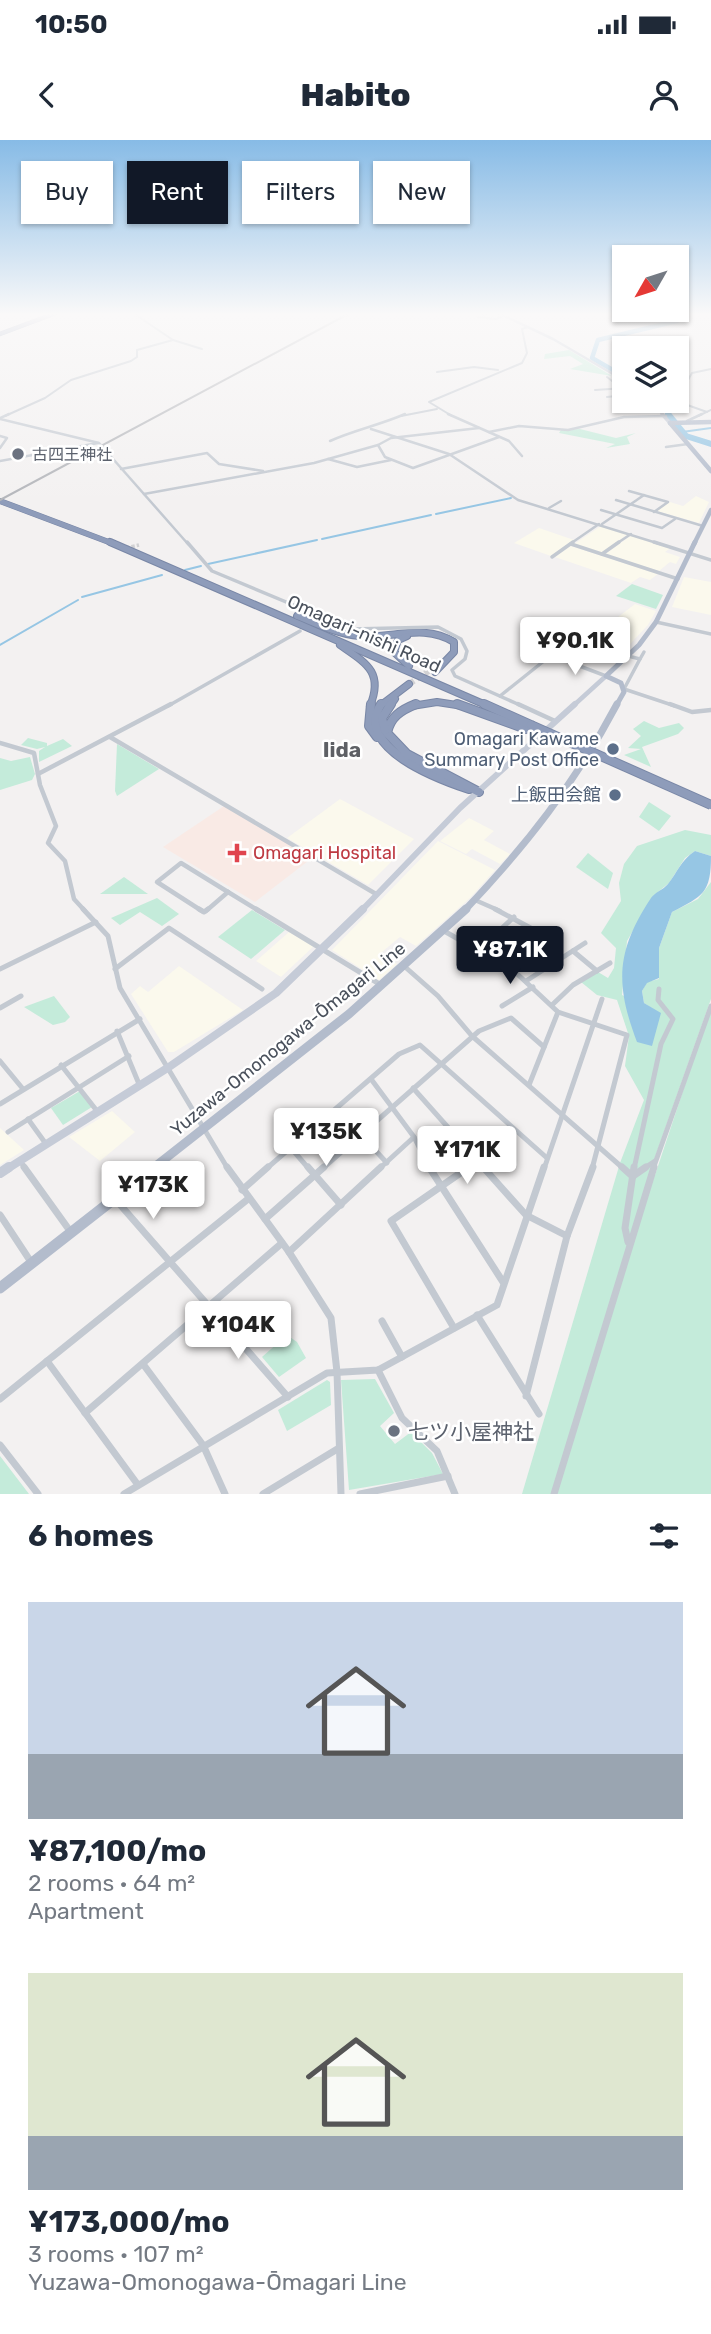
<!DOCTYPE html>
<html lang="en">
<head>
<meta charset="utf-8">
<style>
  :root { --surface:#fff; --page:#f6f6f7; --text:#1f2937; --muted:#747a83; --accent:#111827 }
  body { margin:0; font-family:Rubik,"Noto Sans JP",sans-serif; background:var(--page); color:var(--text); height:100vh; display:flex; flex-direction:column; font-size:26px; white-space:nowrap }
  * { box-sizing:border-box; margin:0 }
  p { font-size:23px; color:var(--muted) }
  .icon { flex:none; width:38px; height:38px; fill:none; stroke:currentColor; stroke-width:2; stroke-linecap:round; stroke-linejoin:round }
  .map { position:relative; height:1354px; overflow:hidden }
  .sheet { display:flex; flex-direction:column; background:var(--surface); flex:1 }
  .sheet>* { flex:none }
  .banner { position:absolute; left:21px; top:21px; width:670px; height:63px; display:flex; gap:14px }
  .needle { width:46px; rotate:231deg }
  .controls { position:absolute; left:612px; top:105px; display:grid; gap:14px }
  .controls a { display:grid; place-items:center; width:77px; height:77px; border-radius:0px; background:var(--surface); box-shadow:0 2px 5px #0004; font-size:35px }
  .price { position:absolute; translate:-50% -60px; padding:0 16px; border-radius:7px; background:#fff; color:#222; font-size:23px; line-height:46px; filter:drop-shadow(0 2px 4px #0008) }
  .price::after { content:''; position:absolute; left:50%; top:42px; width:21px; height:16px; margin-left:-10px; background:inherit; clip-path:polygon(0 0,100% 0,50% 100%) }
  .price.selected { background:var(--accent); color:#fff }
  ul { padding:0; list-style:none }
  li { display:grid; align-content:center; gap:14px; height:371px; padding:0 28px }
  li span { display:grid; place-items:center; height:217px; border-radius:0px; color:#555 }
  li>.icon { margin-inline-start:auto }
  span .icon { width:126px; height:126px; fill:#fffc; stroke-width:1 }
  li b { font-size:30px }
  h2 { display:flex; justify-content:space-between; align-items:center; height:84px; padding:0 28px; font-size:30px }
  .chip { padding:0 24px; border-radius:0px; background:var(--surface); box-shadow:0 2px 5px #0004; font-size:24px; line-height:63px }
  .chip.selected { background:var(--accent); color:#fff }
  .status { display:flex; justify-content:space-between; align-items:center; height:49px; padding:0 35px; background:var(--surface); direction:ltr }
  .status svg { height:19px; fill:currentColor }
  header { display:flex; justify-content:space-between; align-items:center; height:91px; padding:0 28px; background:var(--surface); font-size:32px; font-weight:800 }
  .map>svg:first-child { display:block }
</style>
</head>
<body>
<div class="status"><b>10:50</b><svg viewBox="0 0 49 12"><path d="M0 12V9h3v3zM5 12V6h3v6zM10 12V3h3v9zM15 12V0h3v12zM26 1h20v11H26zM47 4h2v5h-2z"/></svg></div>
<header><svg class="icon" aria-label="back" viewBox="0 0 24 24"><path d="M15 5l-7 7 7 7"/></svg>Habito<svg class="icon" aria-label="person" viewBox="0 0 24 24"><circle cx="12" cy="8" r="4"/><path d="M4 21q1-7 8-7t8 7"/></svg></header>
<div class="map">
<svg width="711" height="1354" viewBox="0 0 711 1354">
  <rect width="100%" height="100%" fill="#f3f1f1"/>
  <g fill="#fbf9ed">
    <path d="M696 356 709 362 699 383 657 371 670 362 683 366Z"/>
    <path d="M601 386 628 394 601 413 574 404Z"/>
    <path d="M539 388 574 400 551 416 514 403Z"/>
    <path d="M632 395 672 407 665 412 680 417 676 424 670 422 659 431 605 414Z"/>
    <path d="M571 406 658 434 650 440 640 437 631 443 555 417Z"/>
    <path d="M684 437 711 442V475L672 467Z"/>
    <path d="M635 464 656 471 648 485 618 517 573 501 590 486 601 490Z"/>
    <path d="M340 659 414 699 368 745 287 698Z"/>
    <path d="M469 678 494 691 484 700 510 714 500 724 472 709 466 714 440 701Z"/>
    <path d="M438 701 495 730 470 758 416 806 400 797 382 812 397 824 379 840 332 810Z"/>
    <path d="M289 792 314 806 281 837 256 821Z"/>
    <path d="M179 826 243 870 174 912H168L131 854 140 846 148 852Z"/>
    <path d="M112 971 135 992 100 1021 69 997Z"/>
    <path d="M0 988 24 1010 0 1025Z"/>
  </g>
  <path fill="#f9eae5" d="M224 666 312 718 255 762 163 707Z"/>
  <g fill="#c4ebda">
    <path d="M569 210 612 236 570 229 583 224 570 216 544 219 545 214Z"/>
    <path d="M580 289 616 298 636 293 627 297 630 304 606 308 615 304 559 293 561 290Z"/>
    <path d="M632 444 663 455 656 469 616 456Z"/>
    <path d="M644 581 659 588 679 583 684 588 678 594 642 607 651 627 624 615 641 609 628 608 641 596 633 589Z"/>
    <path d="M28 598 47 603V606L63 599 72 606 39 622V611L45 607 37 609 21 605Z"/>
    <path d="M117 604 159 629 117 656 115 651Z"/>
    <path d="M30 617 35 634 32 640 0 650V618L11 621Z"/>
    <path d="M649 662 671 676 659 691 639 677Z"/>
    <path d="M685 690 711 695V716L695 711 685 718 669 743 653 756 627 801 622 855 661 874 644 863 642 851 647 842 659 839V808L672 772 698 759 711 742V859L649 1034 655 1035 711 867V1354H522L620 1023 644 960 625 926 629 896 617 860 597 855 581 842 598 832 608 838 614 828 616 808 601 793 621 761 619 743 624 724 637 706Z"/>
    <path d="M588 713 613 733 608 749 576 727Z"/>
    <path d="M124 737 148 754H100Z"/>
    <path d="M157 758 179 774 162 786 140 772 120 785 111 778Z"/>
    <path d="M252 770 285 790 251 819 218 797Z"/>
    <path d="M54 856 70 877 65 882 53 885 24 867Z"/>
    <path d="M80 951 92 967 63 985 51 968Z"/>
    <path d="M287 1195 297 1202 306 1218 279 1237 262 1217Z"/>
    <path d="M375 1239 394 1273 380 1286 395 1304 411 1292 432 1313 443 1334 349 1350 341 1240Z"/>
    <path d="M327 1240 330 1242 331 1265 287 1291 278 1270Z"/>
    <path d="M0 1316 29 1354H0Z"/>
  </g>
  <path fill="#96c6e4" d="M695 711 711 716C711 753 703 756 672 772L659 808V838L647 843 642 851 644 863 661 873 652 906 637 902C615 844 616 811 651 758 655 752 663 750 668 744 677 733 681 720 695 711Z"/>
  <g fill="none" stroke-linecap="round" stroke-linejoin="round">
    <g stroke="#96c6e4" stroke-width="2">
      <path d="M682 292 711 288"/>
      <path d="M436 374 511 358"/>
      <path d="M322 399 431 375"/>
      <path d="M208 424 317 400"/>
      <path d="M185 430 201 426"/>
      <path d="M82 457 162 435"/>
      <path d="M0 505 78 460"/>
    </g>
    <g stroke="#96c6e4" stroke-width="4.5">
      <path d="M625 237 592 218 598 200 677 181 688 173"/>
      <path d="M658 261 670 276"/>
    </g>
    <path stroke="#96c6e4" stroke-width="6" d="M668 274 686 296 711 304"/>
    <path stroke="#d1d1d3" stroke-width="3.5" stroke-dasharray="3.5 2" stroke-linecap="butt" d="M126 408 139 405"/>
    <path stroke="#d1d1d3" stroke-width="6" stroke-dasharray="6 3.5" stroke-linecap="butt" d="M409 544 430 530"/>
    <defs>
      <path id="highway-far3" d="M0 194 56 173"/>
      <path id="highway-far2" d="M0 361 114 404"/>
      <g id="highway-far1">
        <path d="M110 402 488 566"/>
        <path d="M297 476C317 484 337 494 359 496 393 499 423 483 454 502V512L435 532"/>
        <path d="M407 496 398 500 394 512 409 526"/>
        <path d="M340 505C366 523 384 532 370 566"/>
        <path d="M380 566 409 544"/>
        <path d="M390 566 395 559"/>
        <path d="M412 566 437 562 463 566"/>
      </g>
      <g id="highway">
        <path d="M371 564 369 586 377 597"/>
        <path d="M381 564C354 608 439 639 469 649"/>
        <path d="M416 564C401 570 390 577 387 593L407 614 479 652"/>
        <path d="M457 564 526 589"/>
        <path d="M484 564 531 585"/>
        <path d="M385 590 382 578 391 564"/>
      </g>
    </defs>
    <use href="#highway-far3" stroke="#7987a6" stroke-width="4.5"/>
    <use href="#highway-far2" stroke="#7987a6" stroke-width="6"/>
    <use href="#highway-far1" stroke="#7987a6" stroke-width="8"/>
    <use href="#highway" stroke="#7987a6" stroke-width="10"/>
    <g stroke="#c3c9d1" stroke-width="2">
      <path d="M488 173 478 177 496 179 503 176"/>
      <path d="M173 200 202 209"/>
      <path d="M437 232 474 227 498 230"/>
      <path d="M607 237 621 248"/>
      <path d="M595 250 625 248"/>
      <path d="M607 257 625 255"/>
      <path d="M677 259 692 233 711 229"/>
      <path d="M637 261 641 263"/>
      <path d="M676 261 707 272"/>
      <path d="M5 276 45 258 71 240 131 221 137 217V210L173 200 133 173"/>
      <path d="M401 276 437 269"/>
      <path d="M452 276 429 262 522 223 527 213 522 189 528 187"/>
      <path d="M698 276 711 270"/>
    </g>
    <g stroke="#c3c9d1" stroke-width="2.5">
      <path d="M448 274 509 301 522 316"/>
      <path d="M0 278 9 274"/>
      <path d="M0 279 99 303 188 404"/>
      <path d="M687 281 702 274"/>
      <path d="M371 289 449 314 518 360 660 404"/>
      <path d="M489 292 519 286 568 290 624 277 666 276"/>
      <path d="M0 296 7 298 0 308"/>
      <path d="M330 301C354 290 380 285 405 274"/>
      <path d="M378 305 385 317 413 328 499 297"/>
      <path d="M666 307 688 304"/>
      <path d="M328 319 357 327 391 320"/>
      <path d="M0 321 98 303"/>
      <path d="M121 329 207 313 219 324 263 331"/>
      <path d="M629 351 668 362 654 372"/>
      <path d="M144 354 314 323 378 305 391 298 479 288"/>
      <path d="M616 360 703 386"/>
      <path d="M549 368 561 361"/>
      <path d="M601 370 662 388 675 379"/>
      <path d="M602 384 644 355"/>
      <path d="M570 404 599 384"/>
      <path d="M616 404 631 394"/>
    </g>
    <g stroke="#c3c9d1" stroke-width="3.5">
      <path d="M187 402 212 431 351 489 438 487 461 499 467 511 465 519 452 530 455 536 522 566"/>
      <path d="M654 402 711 420"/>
      <path d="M571 404 678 439"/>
      <path d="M602 414 619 402"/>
      <path d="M552 417 573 402"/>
      <path d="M656 482 711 494"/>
      <path d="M553 516 606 536"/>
      <path d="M628 516 640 519 624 549 675 566"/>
      <path d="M640 519 644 512"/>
      <path d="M500 556 574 497 533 481"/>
      <path d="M168 566 300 491"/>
    </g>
    <g stroke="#c3c9d1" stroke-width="4.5">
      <path d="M518 564 555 581"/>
      <path d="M670 564 692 572 711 570"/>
      <path d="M110 597 376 754"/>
      <path d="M0 603 34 613 40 645 56 686 48 703 65 721 74 759 85 771"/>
      <path d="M38 634 171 564"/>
      <path d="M228 752 259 771"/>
      <path d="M475 760 500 771"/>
      <path d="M202 771 157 742 181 723 228 752"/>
      <path d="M206 771 228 752"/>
    </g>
    <g stroke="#c3c9d1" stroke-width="5">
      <path d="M83 769 108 796 120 848 228 1029"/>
      <path d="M199 769 204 772 208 769"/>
      <path d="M256 769 381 845"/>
      <path d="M495 769 540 793 504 825"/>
      <path d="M444 791 513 830 558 872 627 895 592 1029"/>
      <path d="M573 811 597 831"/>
      <path d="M404 826 438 856 472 896 624 1029"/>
      <path d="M459 828 514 777"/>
      <path d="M0 829 96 782"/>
      <path d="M115 829 169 788 262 849"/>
      <path d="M526 841 585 803"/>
      <path d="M552 865 573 845 610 823"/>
      <path d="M502 866 533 847"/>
      <path d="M0 868 21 856"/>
      <path d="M117 891 139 944"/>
      <path d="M0 921 23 949"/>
      <path d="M61 925 97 971"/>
      <path d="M371 939 414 997 430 1029"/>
      <path d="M529 945 558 872"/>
      <path d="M413 948 485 1029"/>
      <path d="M0 964 140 879"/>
      <path d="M337 969 387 1023"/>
      <path d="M28 979 46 1004"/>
      <path d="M8 992 129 916"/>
      <path d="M291 1008 309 1029"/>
      <path d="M20 1021 26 1029"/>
      <path d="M266 1029 399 914 420 905 547 1018"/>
      <path d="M322 1029 479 891 511 878 544 907"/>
      <path d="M379 1029 414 997"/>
      <path d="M467 1029 478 1021"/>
      <path d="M544 1029 602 859"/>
      <path d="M634 1029 661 904 673 879 658 860 659 849"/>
      <path d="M643 1029 655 1021"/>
      <path d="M653 1029 711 866"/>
    </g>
    <g stroke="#c3c9d1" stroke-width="7">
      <path d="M24 1027 70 1091"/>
      <path d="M227 1027 289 1112 331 1178 337 1232 341 1354"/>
      <path d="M308 1027 341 1065"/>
      <path d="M429 1027 503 1142"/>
      <path d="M483 1027 526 1075 567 1096"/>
      <path d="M622 1027 632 1036"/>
      <path d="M633 1036 646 1027"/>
      <path d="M242 1050 268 1027"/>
      <path d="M116 1060 288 1257"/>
      <path d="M0 1075 31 1122"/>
      <path d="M265 1079 324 1027"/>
      <path d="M628 1102 625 1088 634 1027"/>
      <path d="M289 1112 381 1027"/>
      <path d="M477 1175 539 1274"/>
      <path d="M382 1181 402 1217"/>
      <path d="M454 1188 391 1081 469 1027"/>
      <path d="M47 1221 138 1345"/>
      <path d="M143 1224 203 1305 225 1354"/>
      <path d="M378 1230 402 1278 437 1311 455 1354"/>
      <path d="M526 1256 567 1096 593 1027"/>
      <path d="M0 1259 248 1059"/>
      <path d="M85 1273 282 1103"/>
      <path d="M0 1305 38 1354"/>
      <path d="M124 1354 327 1233 378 1230 497 1165 544 1027"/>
      <path d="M263 1354 339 1308"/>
      <path d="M360 1354 448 1336"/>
      <path d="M554 1354 654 1027"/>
    </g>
    <g stroke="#c5cbd7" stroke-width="2.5">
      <path d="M498 173 553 199 625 241"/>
      <path d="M651 261 664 276"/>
    </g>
    <path stroke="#c5cbd7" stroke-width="3.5" d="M662 274 670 283"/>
    <path stroke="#c5cbd7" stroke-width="4.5" d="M573 566 606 536"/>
    <path stroke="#c5cbd7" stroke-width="6" d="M361 771 460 668 575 564"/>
    <path stroke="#c5cbd7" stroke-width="8" d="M7 1029 169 927 276 853 363 769"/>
    <path stroke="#c5cbd7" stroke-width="10" d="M0 1033 9 1027"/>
    <g stroke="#b3bccc" stroke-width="4.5">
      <path d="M670 283 711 331"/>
      <path d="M670 283 711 282"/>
      <path d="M694 404 711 370"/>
    </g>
    <path stroke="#b3bccc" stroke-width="5" d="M616 566 624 552 621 543 606 536 639 505 656 482 695 402"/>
    <path stroke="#b3bccc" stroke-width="7" d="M464 771C525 707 576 642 617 564"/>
    <path stroke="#b3bccc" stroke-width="9" d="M152 1029 349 874 466 769"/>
    <path stroke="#b3bccc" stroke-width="11" d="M0 1148 155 1027"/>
    <use href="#highway-far3" stroke="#8e9cba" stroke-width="3.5"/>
    <use href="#highway-far2" stroke="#8e9cba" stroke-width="5"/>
    <use href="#highway-far1" stroke="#8e9cba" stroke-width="6"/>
    <use href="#highway" stroke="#8e9cba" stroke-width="8"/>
    <path stroke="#b3b5ba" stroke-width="2" d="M0 360 350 173"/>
    <defs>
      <path id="highway-bridge" d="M531 585 711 665"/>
    </defs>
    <use href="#highway-bridge" stroke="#7987a6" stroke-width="10" stroke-linecap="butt"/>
    <use href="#highway-bridge" stroke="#8e9cba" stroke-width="8"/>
  </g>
  <linearGradient id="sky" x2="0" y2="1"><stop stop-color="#87bbe6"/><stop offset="0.48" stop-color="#faf9f9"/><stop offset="1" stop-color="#faf9f9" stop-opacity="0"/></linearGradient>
  <rect width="711" height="363" fill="url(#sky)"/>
  <g fill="#6b7280" stroke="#fff" stroke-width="2.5">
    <circle cx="18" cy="314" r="7"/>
    <circle cx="394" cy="1291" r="7"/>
  </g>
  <g fill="#5c6f8a" stroke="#fff" stroke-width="2.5">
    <circle cx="613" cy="609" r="7"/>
    <circle cx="615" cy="655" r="7"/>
  </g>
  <path fill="#e0444e" stroke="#fff" stroke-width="2.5" d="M233.5 702.5h7v7h7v7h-7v7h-7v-7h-7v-7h7z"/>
  <g text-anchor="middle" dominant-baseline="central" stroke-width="5" stroke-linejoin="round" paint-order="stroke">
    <g font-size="16" fill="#5b616d" stroke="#fff" text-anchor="start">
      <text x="32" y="314">古四王神社</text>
    </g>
    <g font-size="18" fill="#4a515c" stroke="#fff">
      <text transform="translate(364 494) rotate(24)">Omagari-nishi Road</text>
      <text transform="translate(288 899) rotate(-39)">Yuzawa-Omonogawa-Ōmagari Line</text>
    </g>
    <g font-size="18" fill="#4e5e75" stroke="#fff" text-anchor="end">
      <text x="599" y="599">Omagari Kawame<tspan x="599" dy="21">Summary Post Office</tspan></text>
      <text x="601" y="655">上飯田会館</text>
    </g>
    <g font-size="18" fill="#be3a42" stroke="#fff" text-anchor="start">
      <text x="253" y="713">Omagari Hospital</text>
    </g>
    <g font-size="21" font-weight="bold" fill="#5e6065" stroke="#fff">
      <text x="342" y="609">Iida</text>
    </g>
    <g font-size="21" fill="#5b616d" stroke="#fff" text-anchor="start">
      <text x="408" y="1291">七ツ小屋神社</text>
    </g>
  </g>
</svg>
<div class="controls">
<a><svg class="needle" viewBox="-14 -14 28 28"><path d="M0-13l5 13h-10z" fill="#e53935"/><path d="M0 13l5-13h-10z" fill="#747a83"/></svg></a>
<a><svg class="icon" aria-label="layers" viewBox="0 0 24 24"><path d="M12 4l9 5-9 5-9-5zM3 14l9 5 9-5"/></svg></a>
</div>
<b class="price" style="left:575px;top:537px">¥90.1K</b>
<b class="price selected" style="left:510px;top:846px">¥87.1K</b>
<b class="price" style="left:326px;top:1028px">¥135K</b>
<b class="price" style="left:467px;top:1046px">¥171K</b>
<b class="price" style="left:153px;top:1081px">¥173K</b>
<b class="price" style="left:238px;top:1221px">¥104K</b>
<div class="banner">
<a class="chip">Buy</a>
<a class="chip selected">Rent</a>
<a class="chip">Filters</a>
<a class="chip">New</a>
</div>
</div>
<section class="sheet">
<h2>6 homes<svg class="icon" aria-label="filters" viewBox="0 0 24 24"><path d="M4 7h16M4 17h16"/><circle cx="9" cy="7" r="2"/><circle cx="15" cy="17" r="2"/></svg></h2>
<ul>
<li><span style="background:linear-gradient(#c9d6e8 70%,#9aa5b1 0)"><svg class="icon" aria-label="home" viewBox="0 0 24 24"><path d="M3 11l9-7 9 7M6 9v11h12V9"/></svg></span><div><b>¥87,100/mo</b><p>2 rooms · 64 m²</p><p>Apartment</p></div></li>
<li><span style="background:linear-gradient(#dfe7d0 75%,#9aa5b1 0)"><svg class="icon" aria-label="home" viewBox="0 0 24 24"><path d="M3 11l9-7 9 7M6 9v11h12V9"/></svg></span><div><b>¥173,000/mo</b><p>3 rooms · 107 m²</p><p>Yuzawa-Omonogawa-Ōmagari Line</p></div></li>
</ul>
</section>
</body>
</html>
